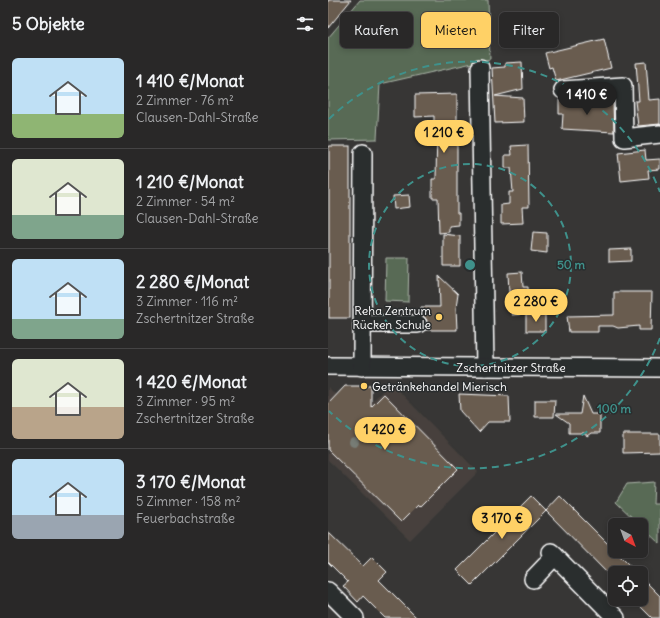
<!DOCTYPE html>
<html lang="de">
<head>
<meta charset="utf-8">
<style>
  :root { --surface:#292828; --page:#313030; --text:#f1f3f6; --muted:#a5a6a8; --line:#454445; --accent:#ffd166 }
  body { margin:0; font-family:Delius,sans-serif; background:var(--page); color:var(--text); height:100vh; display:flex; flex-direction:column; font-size:15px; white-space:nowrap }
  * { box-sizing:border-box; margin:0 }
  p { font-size:13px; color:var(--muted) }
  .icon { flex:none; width:22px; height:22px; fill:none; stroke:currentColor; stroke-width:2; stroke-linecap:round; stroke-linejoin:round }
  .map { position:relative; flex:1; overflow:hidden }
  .details { display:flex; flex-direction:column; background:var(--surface); width:328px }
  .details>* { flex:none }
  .hud { position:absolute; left:12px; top:12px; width:260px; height:36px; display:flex; gap:8px }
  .needle { width:26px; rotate:139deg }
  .buttons { position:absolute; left:280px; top:518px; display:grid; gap:8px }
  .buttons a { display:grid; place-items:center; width:40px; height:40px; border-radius:6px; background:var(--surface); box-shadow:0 2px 6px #0003,0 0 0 1px var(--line); font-size:20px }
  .price { position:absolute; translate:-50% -34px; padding:0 9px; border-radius:14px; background:var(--accent); color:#111; font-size:13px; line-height:26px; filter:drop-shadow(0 1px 2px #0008) }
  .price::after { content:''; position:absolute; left:50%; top:24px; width:12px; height:9px; margin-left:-6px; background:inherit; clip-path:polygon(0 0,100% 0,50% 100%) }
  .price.current { background:#222; color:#fff }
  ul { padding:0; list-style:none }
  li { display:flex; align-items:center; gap:12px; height:100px; padding:0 12px }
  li+li { border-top:1px solid var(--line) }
  li span { display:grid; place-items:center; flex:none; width:112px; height:80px; border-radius:6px; color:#555 }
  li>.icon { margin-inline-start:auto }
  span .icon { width:48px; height:48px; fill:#fffc; stroke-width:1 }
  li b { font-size:17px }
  h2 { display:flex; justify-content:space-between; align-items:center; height:48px; padding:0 12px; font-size:17px }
  .chip { padding:0 14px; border-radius:6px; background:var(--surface); box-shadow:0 2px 6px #0003,0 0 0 1px var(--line); font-size:14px; line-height:36px }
  .chip.current { background:var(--accent); color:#111 }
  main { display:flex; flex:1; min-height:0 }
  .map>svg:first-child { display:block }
</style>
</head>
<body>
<main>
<section class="details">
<h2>5 Objekte<svg class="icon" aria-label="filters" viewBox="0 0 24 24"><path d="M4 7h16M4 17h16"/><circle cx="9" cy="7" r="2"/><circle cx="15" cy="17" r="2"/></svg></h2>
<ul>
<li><span style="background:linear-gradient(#bfe0f5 70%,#8fb573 0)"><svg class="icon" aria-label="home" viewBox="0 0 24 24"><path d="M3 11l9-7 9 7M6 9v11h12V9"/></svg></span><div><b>1 410 €/Monat</b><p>2 Zimmer · 76 m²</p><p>Clausen-Dahl-Straße</p></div></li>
<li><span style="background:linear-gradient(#dfe7d0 70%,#7fa58c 0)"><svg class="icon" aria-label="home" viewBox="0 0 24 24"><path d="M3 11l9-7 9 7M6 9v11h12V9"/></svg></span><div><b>1 210 €/Monat</b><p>2 Zimmer · 54 m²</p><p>Clausen-Dahl-Straße</p></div></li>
<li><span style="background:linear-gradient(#bfe0f5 75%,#7fa58c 0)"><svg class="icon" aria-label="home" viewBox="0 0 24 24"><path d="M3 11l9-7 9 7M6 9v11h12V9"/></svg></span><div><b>2 280 €/Monat</b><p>3 Zimmer · 116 m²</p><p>Zschertnitzer Straße</p></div></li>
<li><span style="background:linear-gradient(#dfe7d0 60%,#b9a48a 0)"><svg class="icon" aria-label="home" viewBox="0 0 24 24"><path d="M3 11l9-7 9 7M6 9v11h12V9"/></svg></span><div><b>1 420 €/Monat</b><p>3 Zimmer · 95 m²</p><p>Zschertnitzer Straße</p></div></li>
<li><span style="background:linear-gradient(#bfe0f5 70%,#9aa5b1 0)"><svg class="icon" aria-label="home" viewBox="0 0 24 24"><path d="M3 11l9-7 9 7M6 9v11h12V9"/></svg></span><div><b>3 170 €/Monat</b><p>5 Zimmer · 158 m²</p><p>Feuerbachstraße</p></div></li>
</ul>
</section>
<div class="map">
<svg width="332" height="618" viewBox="0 0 332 618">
  <rect width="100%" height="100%" fill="#373635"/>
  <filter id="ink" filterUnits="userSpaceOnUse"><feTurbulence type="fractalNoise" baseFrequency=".025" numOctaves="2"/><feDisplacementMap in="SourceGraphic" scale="8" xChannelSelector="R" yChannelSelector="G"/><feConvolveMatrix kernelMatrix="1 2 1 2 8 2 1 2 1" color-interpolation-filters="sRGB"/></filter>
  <g filter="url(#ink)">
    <path fill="#46413d" d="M63 383 150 472 82 540 0 460V387L15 402H43Z"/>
    <g fill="#596b55" stroke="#acb5aa">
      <path d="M32 0H160L162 59 52 84 49 139 0 140V38Z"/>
      <path d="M58 258H81L80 302 57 301Z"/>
      <path d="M326 482 325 504H332V544L288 502 299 484Z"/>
    </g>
    <g fill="#695c50" stroke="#fff">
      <path d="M0 0H23L0 28Z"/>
      <path d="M276 39 283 68 228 81 224 67 221 68 217 53Z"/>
      <path d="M194 62 195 89 167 96 195 98 196 122 167 123 164 68 177 67V63Z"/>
      <path d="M318 62 321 100 332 99V124L310 126 307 101H311L308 63Z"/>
      <path d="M129 94V213H131V225L121 226V232L111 233 110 198H104V179H108L109 126H106V116L87 117V95Z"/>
      <path d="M231 100 285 103 286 132 234 129 235 114H231Z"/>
      <path d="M200 145 201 207H194L195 223 173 224V205L181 204V192H185L183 168H177V155H184L183 146Z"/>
      <rect x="1" y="146" width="21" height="172"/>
      <path d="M317 150 318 160 332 159V169L320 170 321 178 293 181 290 153Z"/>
      <path d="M81 195 82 207 66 209 65 196Z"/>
      <path d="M205 232 219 233V253L203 251Z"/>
      <path d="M115 234 132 236V266H115Z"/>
      <path d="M303 249V261L281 262V250Z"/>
      <path d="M194 272 195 287H200L201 314 184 315V310L182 311 180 273Z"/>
      <path d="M111 276 130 294 128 308 129 330H97L100 324 98 319 94 315 93 307H112Z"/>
      <path d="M286 292H324L323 330H311V326L290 328 285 326H270V332H241L239 316 286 315Z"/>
      <rect x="198" y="315" width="19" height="16"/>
      <path d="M17 386H43V407L56 394 130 469 92 507 90 505 73 522 0 450V404Z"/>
      <path d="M131 394 181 396 182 422H160L151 432 132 411Z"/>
      <path d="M255 396 263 414H272V433H263L259 436 257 433H241V423L228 414H252Z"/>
      <path d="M207 400H227L226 417H207Z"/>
      <path d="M295 434H332V452L295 453Z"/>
      <path d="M203 496 218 511 144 585 129 570Z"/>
      <path d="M232 496 309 573H287V581L218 511Z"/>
      <path d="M0 532 35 566 44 557 59 572 51 580 89 618H57L35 596 30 602 15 586 20 582 0 562Z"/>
      <path d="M313 577 332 596V618H324L305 599H313Z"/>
    </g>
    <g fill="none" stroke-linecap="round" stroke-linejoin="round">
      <defs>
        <g id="minor">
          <path d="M152 68 157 367"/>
          <path d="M235 90 295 86 296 138 332 134"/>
          <path d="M35 324H90"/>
          <path d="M0 366 332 368"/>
          <path d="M34 367 35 153"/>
          <path d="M223 552 288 618"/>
          <path d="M205 579 227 556"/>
          <path d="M0 591 27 618"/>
        </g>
      </defs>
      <use href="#minor" stroke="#fff" stroke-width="20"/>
      <use href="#minor" stroke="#2a2d2e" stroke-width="17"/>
    </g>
    <circle fill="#777c75" cx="26" cy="442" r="5"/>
  </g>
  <g fill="none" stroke="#3f918b" stroke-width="2" stroke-dasharray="7 5">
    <circle cx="142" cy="265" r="101"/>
    <path d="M332 338A203 203 0 0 1 1 411M1 119A203 203 0 0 1 332 192"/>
  </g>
  <g fill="#ffd166" stroke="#2a2d2e" stroke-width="1.5">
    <circle cx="111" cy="317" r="4"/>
    <circle cx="36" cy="386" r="4"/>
  </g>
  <g text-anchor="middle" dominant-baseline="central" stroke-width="3" stroke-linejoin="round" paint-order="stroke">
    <g font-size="12" fill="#fff" stroke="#2a2d2e" text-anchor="end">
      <text x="103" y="310">Reha Zentrum<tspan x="103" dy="14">Rücken Schule</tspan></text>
      <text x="44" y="386" text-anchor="start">Getränkehandel Mierisch</text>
    </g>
    <g font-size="12" fill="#fff" stroke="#2a2d2e">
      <text x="183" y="367">Zschertnitzer Straße</text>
    </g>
  </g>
  <circle cx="142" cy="265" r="6" fill="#3f918b" stroke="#2a2d2e" stroke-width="2"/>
  <g font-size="12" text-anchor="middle" font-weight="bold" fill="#3f918b" stroke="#2a2d2e" stroke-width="3" stroke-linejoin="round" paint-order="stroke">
    <text x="243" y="269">50 m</text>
    <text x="286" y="413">100 m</text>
  </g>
</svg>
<div class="buttons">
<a><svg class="needle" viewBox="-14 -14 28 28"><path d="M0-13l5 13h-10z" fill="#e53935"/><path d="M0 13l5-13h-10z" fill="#a5a6a8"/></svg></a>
<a><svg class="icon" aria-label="locate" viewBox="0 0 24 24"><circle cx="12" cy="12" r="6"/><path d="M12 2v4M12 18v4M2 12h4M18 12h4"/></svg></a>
</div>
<b class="price current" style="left:259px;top:116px">1 410 €</b>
<b class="price" style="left:116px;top:154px">1 210 €</b>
<b class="price" style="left:208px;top:323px">2 280 €</b>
<b class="price" style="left:57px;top:451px">1 420 €</b>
<b class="price" style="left:174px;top:540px">3 170 €</b>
<div class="hud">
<a class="chip">Kaufen</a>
<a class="chip current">Mieten</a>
<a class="chip">Filter</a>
</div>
</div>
</main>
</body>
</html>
